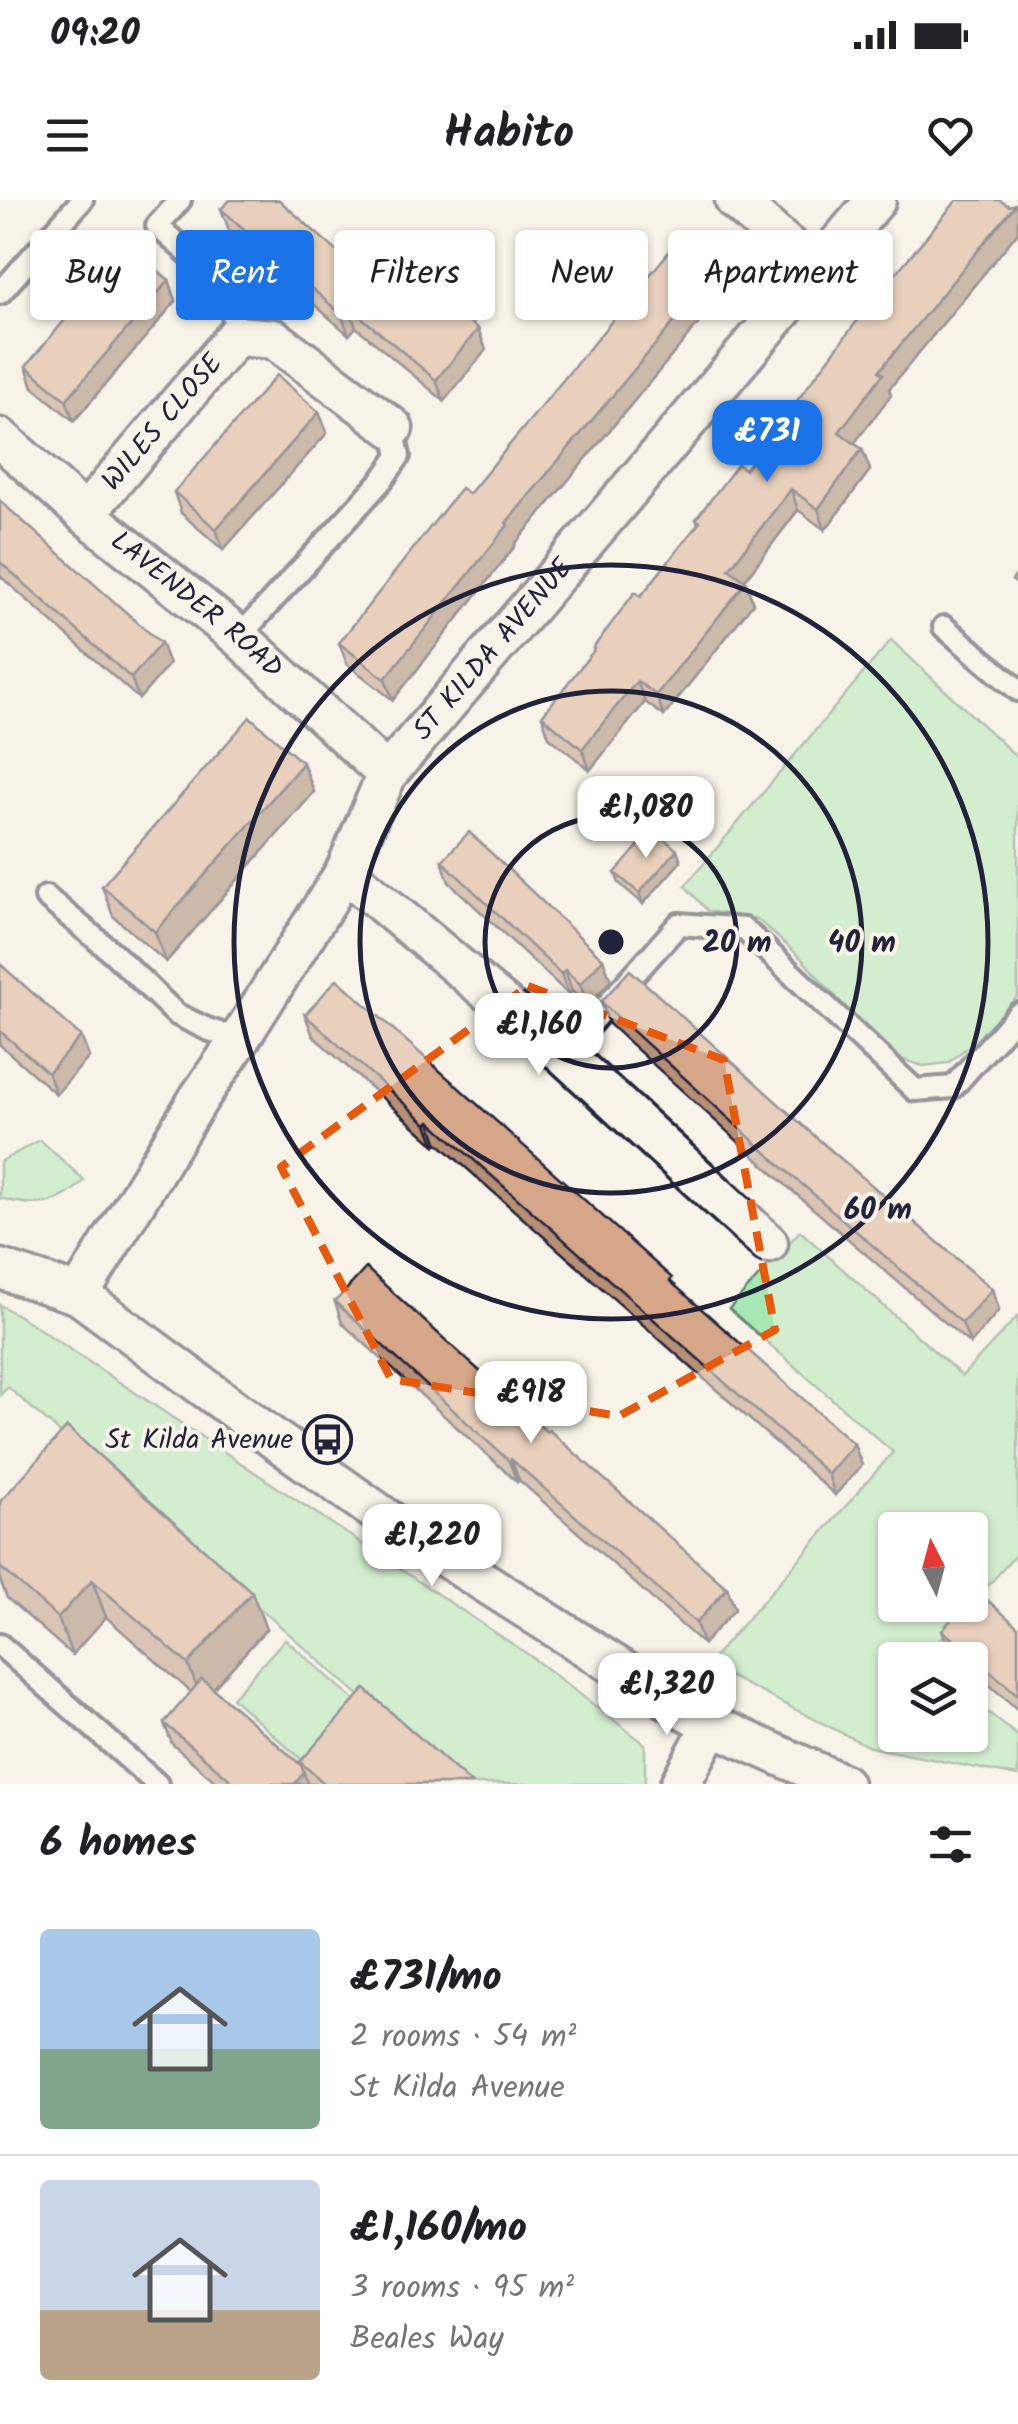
<!DOCTYPE html>
<html lang="en">
<head>
<meta charset="utf-8">
<style>
  :root { --surface:#fff; --page:#f2f2f2; --text:#202124; --muted:#757577; --line:#e0e0e0; --accent:#1a73e8 }
  body { margin:0; font-family:Kalam,sans-serif; background:var(--page); color:var(--text); height:100vh; display:flex; flex-direction:column; font-size:38px; white-space:nowrap }
  * { box-sizing:border-box; margin:0 }
  p { font-size:32px; color:var(--muted) }
  .icon { flex:none; width:55px; height:55px; fill:none; stroke:currentColor; stroke-width:2; stroke-linecap:round; stroke-linejoin:round }
  .map { position:relative; height:1584px; overflow:hidden }
  .sheet { display:flex; flex-direction:column; background:var(--surface); flex:1 }
  .sheet>* { flex:none }
  .hud { position:absolute; left:30px; top:30px; width:960px; height:90px; display:flex; gap:20px }
  .needle { width:65px; rotate:354deg }
  .tools { position:absolute; left:878px; top:1312px; display:grid; gap:20px }
  .tools a { display:grid; place-items:center; width:110px; height:110px; border-radius:10px; background:var(--surface); box-shadow:0 2px 8px #0004; font-size:50px }
  .price { position:absolute; translate:-50% -85px; padding:0 22px; border-radius:20px; background:#fff; color:#222; font-size:32px; line-height:65px; filter:drop-shadow(0 2px 5px #0008) }
  .price::after { content:''; position:absolute; left:50%; top:60px; width:30px; height:22px; margin-left:-15px; background:inherit; clip-path:polygon(0 0,100% 0,50% 100%) }
  .price.current { background:var(--accent); color:#fff }
  ul { padding:0; list-style:none }
  li { display:flex; align-items:center; gap:30px; height:250px; padding:0 40px }
  li+li { border-top:2px solid var(--line) }
  li span { display:grid; place-items:center; flex:none; width:280px; height:200px; border-radius:10px; color:#555 }
  li>.icon { margin-inline-start:auto }
  span .icon { width:120px; height:120px; fill:#fffc; stroke-width:1 }
  li b { font-size:42px }
  h2 { display:flex; justify-content:space-between; align-items:center; height:120px; padding:0 40px; font-size:42px }
  .pill { padding:0 35px; border-radius:10px; background:var(--surface); box-shadow:0 2px 8px #0004; font-size:35px; line-height:90px }
  .pill.current { background:var(--accent); color:#fff }
  .status { display:flex; justify-content:space-between; align-items:center; height:70px; padding:0 50px; background:var(--surface); direction:ltr }
  .status svg { height:28px; fill:currentColor }
  header { display:flex; justify-content:space-between; align-items:center; height:130px; padding:0 40px; background:var(--surface); font-size:45px; font-weight:800 }
  .map>svg:first-child { display:block }
</style>
</head>
<body>
<div class="status"><b>09:20</b><svg viewBox="0 0 49 12"><path d="M0 12V9h3v3zM5 12V6h3v6zM10 12V3h3v9zM15 12V0h3v12zM26 1h20v11H26zM47 4h2v5h-2z"/></svg></div>
<header><svg class="icon" aria-label="menu" viewBox="0 0 24 24"><path d="M4 6h16M4 12h16M4 18h16"/></svg>Habito<svg class="icon" aria-label="heart" viewBox="0 0 24 24"><path d="M12 20l-8-8c-3-5 5-10 8-4 3-6 11-1 8 4z"/></svg></header>
<div class="map">
<svg width="1018" height="1584" viewBox="0 0 1018 1584">
  <rect width="100%" height="100%" fill="#f7f3e8"/>
  <filter id="ink" filterUnits="userSpaceOnUse"><feTurbulence type="fractalNoise" baseFrequency=".01" numOctaves="2"/><feDisplacementMap in="SourceGraphic" scale="20" xChannelSelector="R" yChannelSelector="G"/><feConvolveMatrix kernelMatrix="1 2 1 2 8 2 1 2 1" color-interpolation-filters="sRGB"/></filter>
  <g filter="url(#ink)">
    <g fill="#a6e8b2" stroke="#648576" stroke-width="2.5" fill-rule="evenodd">
      <path d="M891 440 1018 558V796L975 841 948 863 923 866 888 855 800 757 757 719 708 711 685 686Z"/>
      <path d="M40 940 84 980C59 1007 35 1008 0 998V962Z"/>
      <path d="M800 1031 962 1176 1018 1116V1352L922 1460H895V1535H970V1498L1018 1536V1576L870 1547 707 1465 893 1252 729 1109ZM895 1330H970V1405H895Z"/>
      <path d="M0 1105 29 1122 526 1453 645 1544V1584H460L8 1187 0 1195Z"/>
      <path d="M285 1439 365 1509 312 1569 232 1498Z"/>
    </g>
    <g fill="none" stroke-linecap="round" stroke-linejoin="round">
      <defs>
        <g id="service">
          <path d="M180 0 157 26 229 89 236 136"/>
          <path d="M1002 0 1018 13"/>
          <path d="M0 93 82 0"/>
          <path d="M944 427 1018 490"/>
          <path d="M239 437 382 280 399 256 393 228"/>
          <path d="M46 697 113 753 176 814 207 829 239 840"/>
          <path d="M563 854 679 724 744 729 915 890 953 887 1018 814"/>
          <path d="M0 1445 157 1584"/>
        </g>
        <g id="minor">
          <path d="M735 0 816 71"/>
          <path id="s1" d="M0 238 85 314 239 437 387 574"/>
          <path id="s2" d="M85 314 236 136 274 139 393 228"/>
          <path d="M345 672 563 854 768 1043"/>
          <path d="M0 1069 79 1095 277 1241 401 1329 682 1508 712 1525 843 1584"/>
          <path id="s3" d="M79 1095 199 898 239 840 345 672 387 574 876 0"/>
          <path d="M680 1584 712 1525"/>
        </g>
      </defs>
      <use href="#service" stroke="#22223b" stroke-width="28"/>
      <use href="#minor" stroke="#22223b" stroke-width="45"/>
      <use href="#service" stroke="#f7f3e8" stroke-width="20"/>
      <use href="#minor" stroke="#f7f3e8" stroke-width="38"/>
    </g>
    <g fill="#b78f75" stroke="#22223b" stroke-width="2.5">
      <path d="M1002 3 1009 6 1016 4 1018 10V32L889 189 891 195 854 243 862 249 870 270 825 330 798 310 744 381 753 403 664 516 645 502 590 570 549 537 542 516 594 451 593 448 641 396 698 324 696 319Z"/>
      <path d="M221 9 388 96 478 129 486 150 444 201 356 127 349 135 229 30Z"/>
      <path d="M169 80 176 101 74 221 33 187 26 166Z"/>
      <path d="M728 88 515 344V346L393 500 347 464 339 443 469 294Z"/>
      <path d="M319 212 327 233 223 350 181 313 174 292Z"/>
      <path d="M0 301 169 464 139 499 0 376Z"/>
      <path d="M303 563 314 592 166 762 113 716 102 686Z"/>
      <path d="M677 650 681 661 643 704 619 683 615 673Z"/>
      <path d="M442 661 611 780 588 805 572 791 569 795 449 682Z"/>
      <path d="M0 764 89 857 56 894 0 845Z"/>
      <path d="M601 802 819 940 992 1089 999 1110 970 1144 788 987 609 824Z"/>
      <path d="M305 815 675 1086 862 1265 835 1295 437 942 435 945 313 836Z"/>
      <path d="M335 1102 547 1232 727 1388 735 1409 703 1444 519 1280 517 1282 342 1123Z"/>
      <path d="M0 1302 266 1429 213 1489 301 1565 300 1562 472 1584H218L172 1544 164 1523 191 1492 106 1417 72 1455 7 1398 0 1380Z"/>
      <path d="M1018 1427V1510L970 1468V1460H961L950 1451 942 1430Z"/>
    </g>
    <g fill="#95745f" stroke="#22223b" stroke-width="2.5">
      <path d="M1016 4 1018 10V32L889 189 891 195 847 253 839 232 879 171Z"/>
      <path d="M720 67 728 88 515 344V346L393 500 385 479 506 323Z"/>
      <path d="M169 80 176 101 74 221 66 200Z"/>
      <path d="M348 106 356 127 349 135 341 114Z"/>
      <path d="M478 129 486 150 444 201 436 180Z"/>
      <path d="M319 212 327 233 223 350 216 329Z"/>
      <path d="M862 249 870 270 825 330 818 309Z"/>
      <path d="M791 289 798 310 737 390 729 369Z"/>
      <path d="M746 382 753 403 664 516 656 495Z"/>
      <path d="M161 443 169 464 139 499 131 478Z"/>
      <path d="M637 481 645 502 590 570 582 549Z"/>
      <path d="M303 563 314 592 166 762 155 732Z"/>
      <path d="M677 650 681 661 643 704 639 693Z"/>
      <path d="M603 759 611 780 588 805 580 784Z"/>
      <path d="M565 770 572 791 569 795 561 774Z"/>
      <path d="M81 836 89 857 56 894 48 873Z"/>
      <path d="M430 921 437 942 435 945 427 924Z"/>
      <path d="M992 1089 999 1110 970 1144 962 1123Z"/>
      <path d="M854 1244 862 1265 835 1295 828 1274Z"/>
      <path d="M511 1259 519 1280 517 1282 509 1261Z"/>
      <path d="M92 1380 106 1417 72 1455 58 1418Z"/>
      <path d="M727 1388 735 1409 703 1444 696 1423Z"/>
      <path d="M252 1392 266 1429 202 1501 188 1464Z"/>
      <path d="M304 1573 308 1584H294Z"/>
    </g>
    <g fill="#d5a688" stroke="#22223b" stroke-width="2.5">
      <path d="M230 0H279L388 96 409 71 478 129 436 180 348 106 341 114 221 9Z"/>
      <path d="M957 0H999L1009 6 1016 4 879 171 883 174 839 232 862 249 818 309 791 289 729 369 746 382 656 495 637 481 582 549 542 516 595 449 593 448 635 392 641 396 700 322 696 319 738 264 745 270 866 109Z"/>
      <path d="M682 36 720 67 506 323 508 325 385 479 339 443 461 288 469 294Z"/>
      <path d="M128 45 169 80 66 200 26 166Z"/>
      <path d="M277 175 319 212 216 329 174 292Z"/>
      <path d="M0 301 161 443 131 478 0 362Z"/>
      <path d="M1018 373V385L1012 380Z"/>
      <path d="M250 517 303 563 155 732 102 686Z"/>
      <path d="M653 629 677 650 639 693 615 673Z"/>
      <path d="M469 632 603 759 580 784 565 770 561 774 442 661Z"/>
      <path d="M0 764 81 836 48 873 0 831Z"/>
      <path d="M630 770 819 940 992 1089 962 1123 781 966 601 802Z"/>
      <path d="M337 779 672 1078 670 1081 854 1244 828 1274 430 921 427 924 305 815Z"/>
      <path d="M366 1068 547 1232 549 1230 727 1388 696 1423 511 1259 509 1261 335 1102Z"/>
      <path d="M67 1227 252 1392 188 1464 92 1380 58 1418 0 1367V1302Z"/>
      <path d="M977 1391 1018 1427V1495L942 1430 964 1405H970V1399Z"/>
      <path d="M202 1479 301 1565 304 1573 294 1584H235L164 1523Z"/>
      <path d="M365 1489 472 1584H325L300 1562Z"/>
    </g>
  </g>
  <path d="M0 0H1018V1584H0ZM528 786 724 860 775 1130 619 1216 391 1179 281 967Z" fill="#f7f3e8" fill-opacity=".55" fill-rule="evenodd"/>
  <path fill="none" stroke="#e8590c" stroke-width="8" stroke-dasharray="20 12" stroke-linejoin="round" d="M528 786 724 860 775 1130 619 1216 391 1179 281 967Z"/>
  <g fill="none" stroke="#22223b" stroke-width="5">
    <circle cx="611" cy="742" r="126"/>
    <circle cx="611" cy="742" r="251"/>
    <circle cx="611" cy="742" r="377"/>
  </g>
  <defs>
    <symbol id="bus-ring" viewBox="-11 -11 22 22"><circle r="9.5" fill="#f7f3e8" stroke="#22223b" stroke-width="1.5"/><path d="M-5-6H5V4H4V6H2V4H-2V6H-4V4H-5ZM-3.5-4V0h7V-4ZM-3.5 1.2v1.5H-2V1.2ZM2 1.2v1.5H3.5V1.2Z" fill="#22223b"/></symbol>
  </defs>
  <g fill-rule="evenodd">
    <use href="#bus-ring" x="300" y="1212" width="55" height="55"/>
  </g>
  <g text-anchor="middle" dominant-baseline="central" stroke-width="8" stroke-linejoin="round" paint-order="stroke">
    <g font-size="28" fill="#22223b" stroke="#f7f3e8">
      <text stroke="none"><textPath href="#s2" startOffset="120">WILES CLOSE</textPath></text>
      <text stroke="none"><textPath href="#s1" startOffset="258">LAVENDER ROAD</textPath></text>
      <text stroke="none"><textPath href="#s3" startOffset="770">ST KILDA AVENUE</textPath></text>
    </g>
    <g font-size="28" fill="#22223b" stroke="#f7f3e8" text-anchor="end">
      <text x="293" y="1240">St Kilda Avenue</text>
    </g>
  </g>
  <circle cx="611" cy="742" r="15" fill="#22223b" stroke="#f7f3e8" stroke-width="5"/>
  <g font-size="30" text-anchor="middle" font-weight="bold" fill="#22223b" stroke="#f7f3e8" stroke-width="8" stroke-linejoin="round" paint-order="stroke">
    <text x="737" y="752">20 m</text>
    <text x="862" y="752">40 m</text>
    <text x="878" y="1019">60 m</text>
  </g>
</svg>
<div class="tools">
<a><svg class="needle" viewBox="-14 -14 28 28"><path d="M0-13l5 13h-10z" fill="#e53935"/><path d="M0 13l5-13h-10z" fill="#757577"/></svg></a>
<a><svg class="icon" aria-label="layers" viewBox="0 0 24 24"><path d="M12 4l9 5-9 5-9-5zM3 14l9 5 9-5"/></svg></a>
</div>
<b class="price current" style="left:767px;top:285px">£731</b>
<b class="price" style="left:646px;top:661px">£1,080</b>
<b class="price" style="left:539px;top:878px">£1,160</b>
<b class="price" style="left:531px;top:1246px">£918</b>
<b class="price" style="left:432px;top:1389px">£1,220</b>
<b class="price" style="left:667px;top:1538px">£1,320</b>
<div class="hud">
<a class="pill">Buy</a>
<a class="pill current">Rent</a>
<a class="pill">Filters</a>
<a class="pill">New</a>
<a class="pill">Apartment</a>
</div>
</div>
<section class="sheet">
<h2>6 homes<svg class="icon" aria-label="filters" viewBox="0 0 24 24"><path d="M4 7h16M4 17h16"/><circle cx="9" cy="7" r="2"/><circle cx="15" cy="17" r="2"/></svg></h2>
<ul>
<li><span style="background:linear-gradient(#a9c7e8 60%,#7fa58c 0)"><svg class="icon" aria-label="home" viewBox="0 0 24 24"><path d="M3 11l9-7 9 7M6 9v11h12V9"/></svg></span><div><b>£731/mo</b><p>2 rooms · 54 m²</p><p>St Kilda Avenue</p></div></li>
<li><span style="background:linear-gradient(#c9d6e8 65%,#b9a48a 0)"><svg class="icon" aria-label="home" viewBox="0 0 24 24"><path d="M3 11l9-7 9 7M6 9v11h12V9"/></svg></span><div><b>£1,160/mo</b><p>3 rooms · 95 m²</p><p>Beales Way</p></div></li>
</ul>
</section>
</body>
</html>
